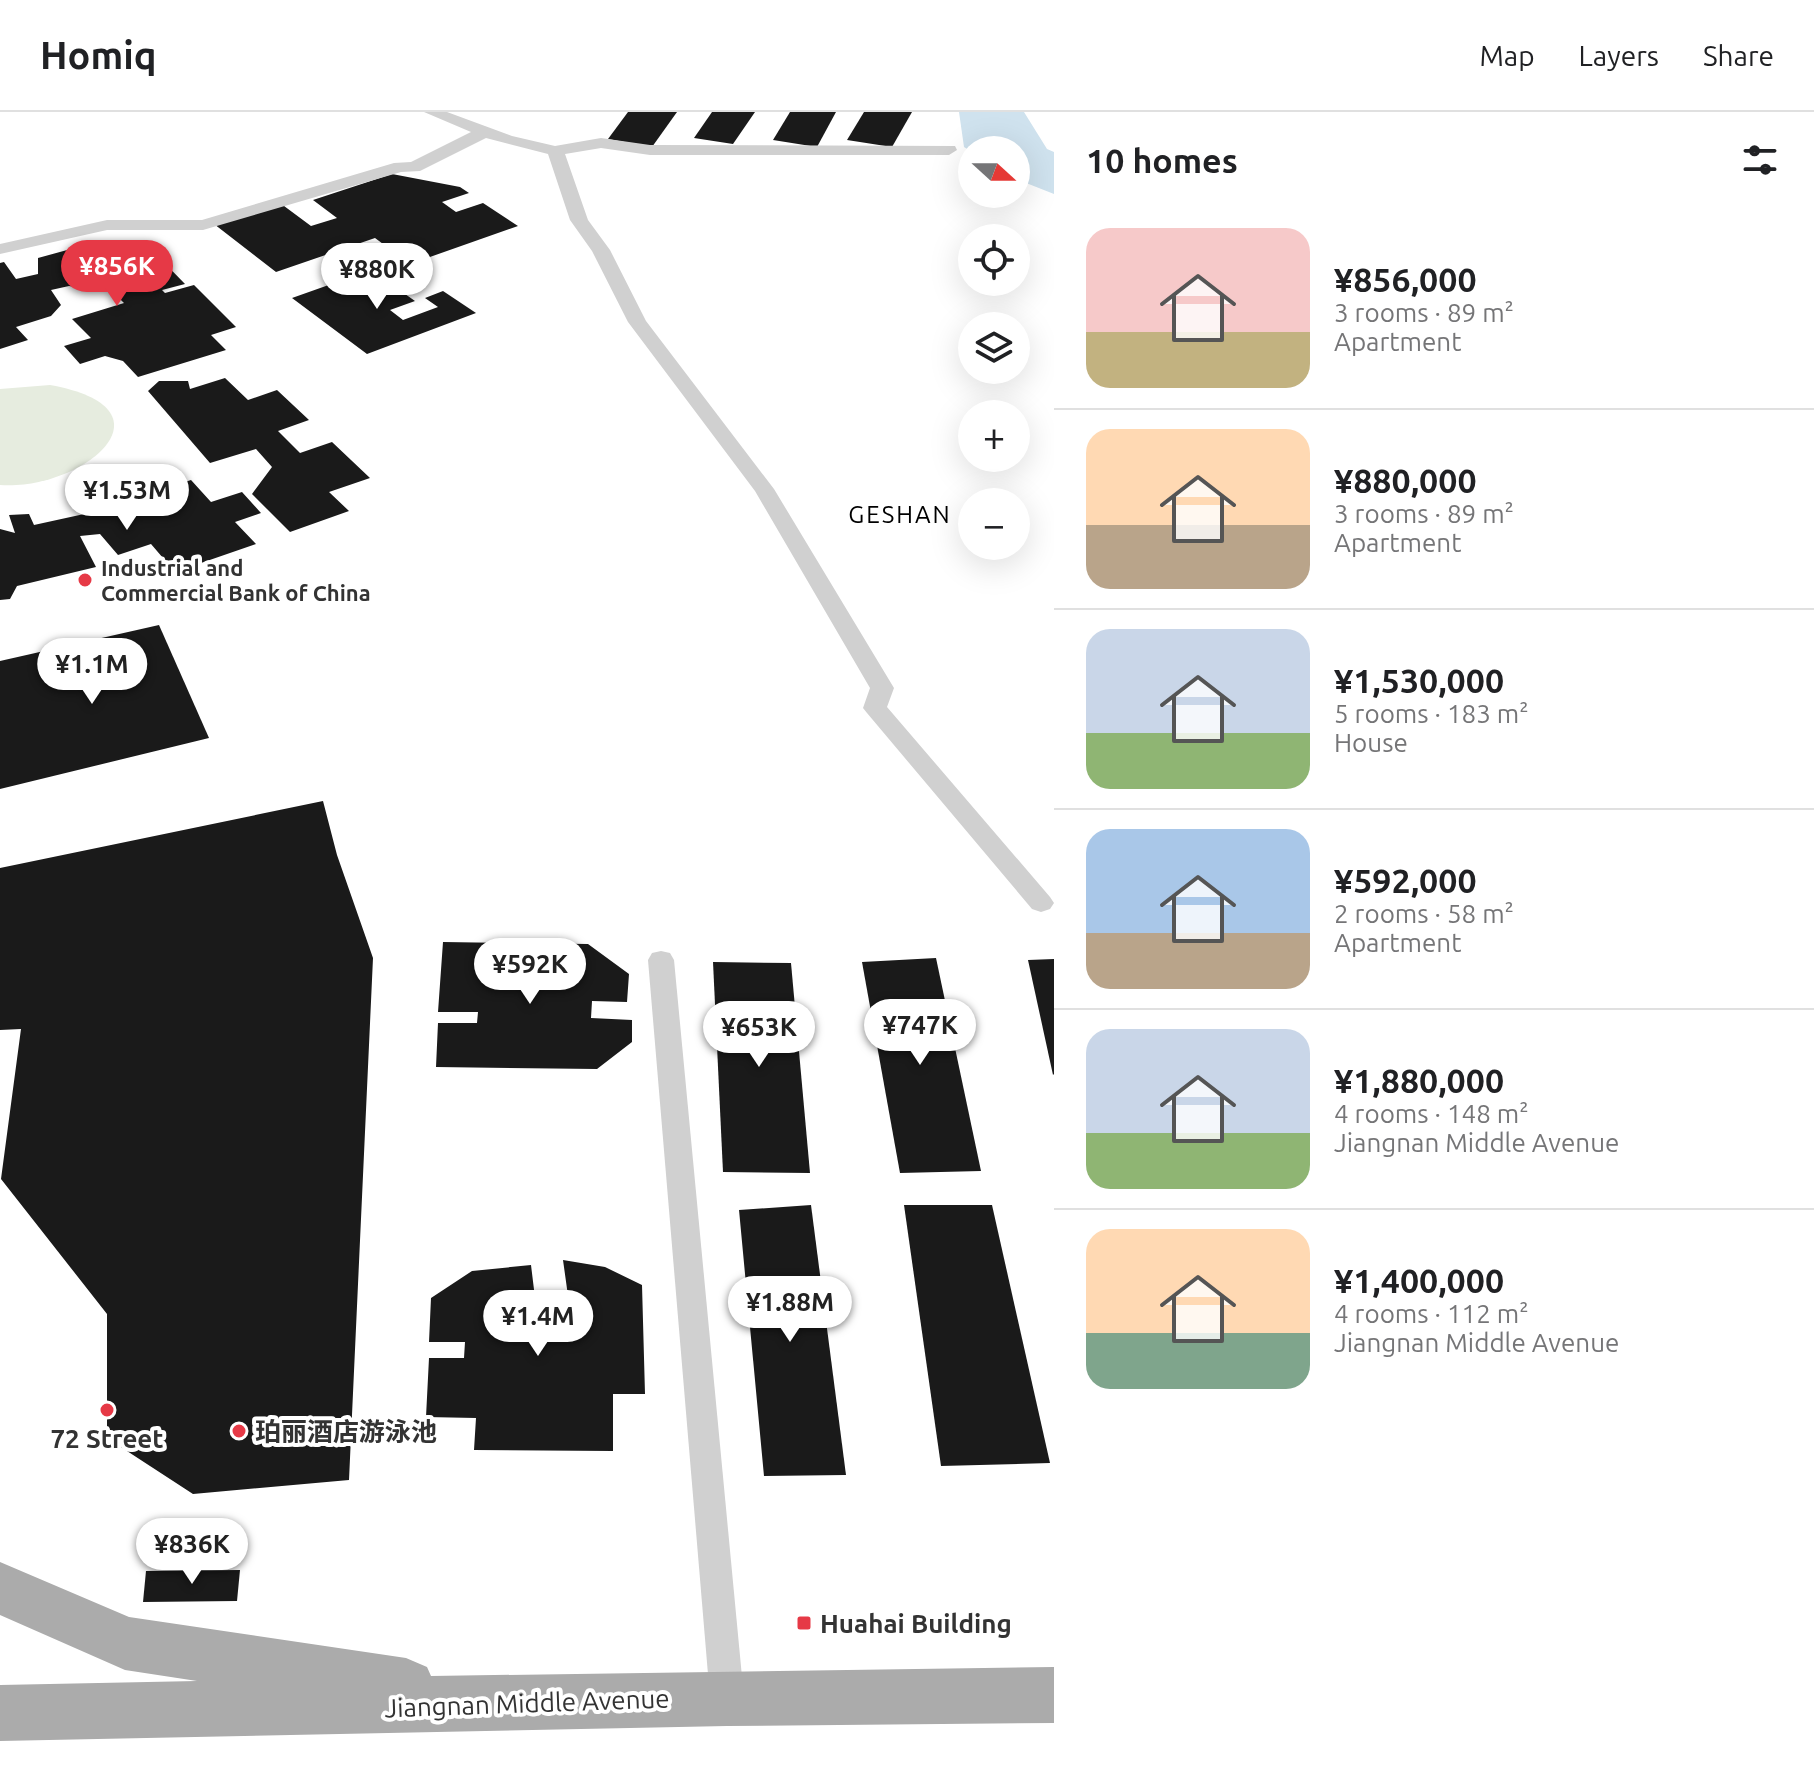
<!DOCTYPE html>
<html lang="en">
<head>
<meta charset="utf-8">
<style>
  :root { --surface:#fff; --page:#f2f2f2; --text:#202124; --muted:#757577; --line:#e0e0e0; --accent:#e63946 }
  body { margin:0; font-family:Ubuntu,"Noto Sans SC",sans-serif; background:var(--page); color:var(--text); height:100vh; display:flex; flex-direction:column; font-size:30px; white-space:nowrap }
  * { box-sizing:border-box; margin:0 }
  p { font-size:26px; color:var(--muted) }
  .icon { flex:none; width:44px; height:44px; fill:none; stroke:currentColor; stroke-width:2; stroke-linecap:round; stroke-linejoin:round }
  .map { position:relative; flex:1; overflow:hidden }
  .details { display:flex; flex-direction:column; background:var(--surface); width:760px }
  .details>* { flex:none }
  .needle { width:52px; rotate:111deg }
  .tools { position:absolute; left:958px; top:24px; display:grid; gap:16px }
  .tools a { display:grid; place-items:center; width:72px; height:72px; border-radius:50%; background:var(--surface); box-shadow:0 8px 32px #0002; font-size:40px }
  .price { position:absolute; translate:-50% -68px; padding:0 18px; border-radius:28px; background:#fff; color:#222; font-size:26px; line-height:52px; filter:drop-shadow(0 2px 4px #0008) }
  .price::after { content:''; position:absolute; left:50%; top:48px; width:24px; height:18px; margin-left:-12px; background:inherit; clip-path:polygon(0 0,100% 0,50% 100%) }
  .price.on { background:var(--accent); color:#fff }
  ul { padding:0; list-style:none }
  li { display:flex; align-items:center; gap:24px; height:200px; padding:0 32px }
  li+li { border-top:2px solid var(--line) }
  li span { display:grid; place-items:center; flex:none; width:224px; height:160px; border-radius:24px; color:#555 }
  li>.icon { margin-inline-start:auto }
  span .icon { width:96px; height:96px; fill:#fffc; stroke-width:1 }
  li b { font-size:34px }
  h2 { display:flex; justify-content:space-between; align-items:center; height:96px; padding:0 32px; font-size:34px }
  header { display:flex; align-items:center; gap:48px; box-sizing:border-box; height:112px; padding:0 40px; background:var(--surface); border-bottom:2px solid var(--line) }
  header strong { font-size:38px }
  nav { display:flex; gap:44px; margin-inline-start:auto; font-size:28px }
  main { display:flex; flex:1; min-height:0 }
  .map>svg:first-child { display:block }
</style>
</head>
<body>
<header>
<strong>Homiq</strong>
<nav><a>Map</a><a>Layers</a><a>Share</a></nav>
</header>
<main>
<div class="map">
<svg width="1054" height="1665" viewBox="0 0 1054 1665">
  <rect width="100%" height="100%" fill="#fff"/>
  <path fill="#e6ecdf" d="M50 273C182 297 82 379 0 373V277Z"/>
  <path fill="#cfe2ee" d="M959 0H1024L1047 37 1054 40V82L1016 67V38H972V40L964 35Z"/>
  <g fill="#1a1a1a">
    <path d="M628 0H677L652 35 608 27Z"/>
    <path d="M712 0H755L733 32 694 26Z"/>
    <path d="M790 0H836L817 35 773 28Z"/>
    <path d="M864 0H912L892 35 847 28Z"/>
    <path d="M392 62 460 75 469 81 442 90 456 100 483 91 518 114 410 152 375 126 276 160 214 112 280 91 311 114 337 106 313 88Z"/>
    <path d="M100 129 113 142 146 132 185 172 162 178 165 181 194 173 236 215 211 223 226 238 138 265 123 249 105 244 80 252 64 234 91 226 72 207 124 191 114 181 69 174 51 178 61 193 51 204 16 215 28 228 0 237V151L4 150 16 167 38 162V146Z"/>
    <path d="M371 158 415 189 390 198 403 208 438 195 425 186 443 179 476 201 367 242 292 186Z"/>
    <path d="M225 266 248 288 277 278 309 308 278 319 300 341 332 330 370 366 329 380 349 399 290 420 252 382 272 355 256 337 210 351 148 279 159 269H188L190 277Z"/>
    <path d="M142 361 157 379 191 368 211 390 242 380 261 401 235 410 256 432 175 460 151 432 118 443 100 422 80 424 96 455 17 474 10 487 0 488V417L15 421 9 403 29 402 34 413 107 397 119 386 107 372Z"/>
    <path d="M159 513 209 626 0 677V549Z"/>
    <path d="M323 689 337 743 373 846 349 1368 193 1382 107 1326V1202L1 1067 21 917 0 918V756Z"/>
    <path d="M443 830 588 832 629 862 627 890 592 889 591 906 632 908V930L597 957 436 955 438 911H477L478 900H438Z"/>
    <path d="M936 846 981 1059 900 1061 862 850Z"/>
    <path d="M1054 847V962L1053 963 1028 848Z"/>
    <path d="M713 850 791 851 810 1061 723 1060Z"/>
    <path d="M811 1093 846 1363 764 1364 739 1098Z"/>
    <path d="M904 1093H992L1050 1351 941 1354Z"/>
    <path d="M563 1148 605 1155 642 1173 645 1282H613V1339L474 1338 476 1306 426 1305 429 1246H464L465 1230H429L431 1186 472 1159 531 1153 536 1194 569 1191Z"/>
    <path d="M240 1458 237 1489 143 1490 146 1459Z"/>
  </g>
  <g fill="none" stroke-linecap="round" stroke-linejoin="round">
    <g fill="#d0d0d0" fill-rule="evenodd">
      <path d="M424 0H447L512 24 555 34 601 26 650 33 955 34 957 38 949 43H650L601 36 565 42 588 108 610 138 646 209 774 377 894 576 887 595 1050 785 1054 791 1050 797 1041 800 1032 797 867 601 863 596 870 576 755 379 628 210 592 139 570 108 548 42 486 26 420 59 401 60 203 118H107L0 142V132L107 108H202L394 51 411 50 471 20Z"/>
      <path d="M661 839 670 841 674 848 744 1586 739 1598 727 1602 715 1598 710 1586 648 848 652 841Z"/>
    </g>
    <path fill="#ababab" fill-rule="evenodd" d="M0 1450 129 1505 406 1546 427 1555 431 1564 1054 1555V1611L727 1614 0 1629V1573L197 1569 125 1558 0 1503Z"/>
  </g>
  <g fill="#e63946" stroke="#fff" stroke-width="3">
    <circle cx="85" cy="468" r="8"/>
    <circle cx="107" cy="1298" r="8"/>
    <circle cx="239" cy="1319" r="8"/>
    <rect x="796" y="1503" width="16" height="16" rx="4"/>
  </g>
  <g text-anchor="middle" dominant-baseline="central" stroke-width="8" stroke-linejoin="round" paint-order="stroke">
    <g font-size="22" font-weight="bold" fill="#333" stroke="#fff" text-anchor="start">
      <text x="101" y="455">Industrial and<tspan x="101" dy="25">Commercial Bank of China</tspan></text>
    </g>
    <g font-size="24" letter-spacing="2" fill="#000" stroke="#fff">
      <text x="900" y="402">GESHAN</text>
    </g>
    <g font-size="26" font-weight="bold" fill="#333" stroke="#fff" text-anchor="start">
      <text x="255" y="1319">珀丽酒店游泳池</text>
      <text x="107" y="1326" text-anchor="middle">72 Street</text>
      <text x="820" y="1511">Huahai Building</text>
    </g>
    <g font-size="26" fill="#333" stroke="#fff">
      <text transform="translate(527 1591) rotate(-2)">Jiangnan Middle Avenue</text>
    </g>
  </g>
</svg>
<div class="tools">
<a><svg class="needle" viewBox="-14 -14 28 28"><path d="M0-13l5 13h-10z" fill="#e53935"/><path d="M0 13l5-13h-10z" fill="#757577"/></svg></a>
<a><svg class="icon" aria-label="locate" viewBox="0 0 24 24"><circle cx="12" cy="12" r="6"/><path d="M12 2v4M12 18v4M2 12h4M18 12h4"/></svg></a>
<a><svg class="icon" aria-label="layers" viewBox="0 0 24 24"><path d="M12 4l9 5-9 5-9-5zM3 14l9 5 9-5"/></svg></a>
<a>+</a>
<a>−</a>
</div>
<b class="price on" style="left:117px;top:196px">¥856K</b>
<b class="price" style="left:377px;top:199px">¥880K</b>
<b class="price" style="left:127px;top:420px">¥1.53M</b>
<b class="price" style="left:92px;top:594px">¥1.1M</b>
<b class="price" style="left:530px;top:894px">¥592K</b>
<b class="price" style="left:920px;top:955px">¥747K</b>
<b class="price" style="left:759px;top:957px">¥653K</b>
<b class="price" style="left:790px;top:1232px">¥1.88M</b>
<b class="price" style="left:538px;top:1246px">¥1.4M</b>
<b class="price" style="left:192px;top:1474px">¥836K</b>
</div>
<section class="details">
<h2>10 homes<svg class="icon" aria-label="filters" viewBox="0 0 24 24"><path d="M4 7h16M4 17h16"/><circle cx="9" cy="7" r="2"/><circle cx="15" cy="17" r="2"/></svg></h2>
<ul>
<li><span style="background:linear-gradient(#f6c9c9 65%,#c2b280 0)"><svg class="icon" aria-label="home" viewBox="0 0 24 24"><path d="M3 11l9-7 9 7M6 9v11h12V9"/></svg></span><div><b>¥856,000</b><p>3 rooms · 89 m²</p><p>Apartment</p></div></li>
<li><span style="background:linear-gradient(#ffd9b3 60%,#b9a48a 0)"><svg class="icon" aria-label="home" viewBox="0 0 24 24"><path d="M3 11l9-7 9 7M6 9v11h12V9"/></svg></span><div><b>¥880,000</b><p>3 rooms · 89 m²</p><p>Apartment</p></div></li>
<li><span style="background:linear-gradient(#c9d6e8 65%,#8fb573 0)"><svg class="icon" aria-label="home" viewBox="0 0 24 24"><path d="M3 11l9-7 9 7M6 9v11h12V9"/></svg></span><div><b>¥1,530,000</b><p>5 rooms · 183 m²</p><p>House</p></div></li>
<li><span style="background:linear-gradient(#a9c7e8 65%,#b9a48a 0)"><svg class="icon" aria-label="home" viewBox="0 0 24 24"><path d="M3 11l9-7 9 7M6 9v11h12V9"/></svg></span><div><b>¥592,000</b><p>2 rooms · 58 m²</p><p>Apartment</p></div></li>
<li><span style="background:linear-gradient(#c9d6e8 65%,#8fb573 0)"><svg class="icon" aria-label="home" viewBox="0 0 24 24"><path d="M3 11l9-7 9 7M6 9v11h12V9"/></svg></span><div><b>¥1,880,000</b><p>4 rooms · 148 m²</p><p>Jiangnan Middle Avenue</p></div></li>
<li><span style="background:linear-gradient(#ffd9b3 65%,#7fa58c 0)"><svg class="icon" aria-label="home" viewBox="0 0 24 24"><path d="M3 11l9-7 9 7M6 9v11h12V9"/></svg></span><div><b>¥1,400,000</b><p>4 rooms · 112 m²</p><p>Jiangnan Middle Avenue</p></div></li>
</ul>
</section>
</main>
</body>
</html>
